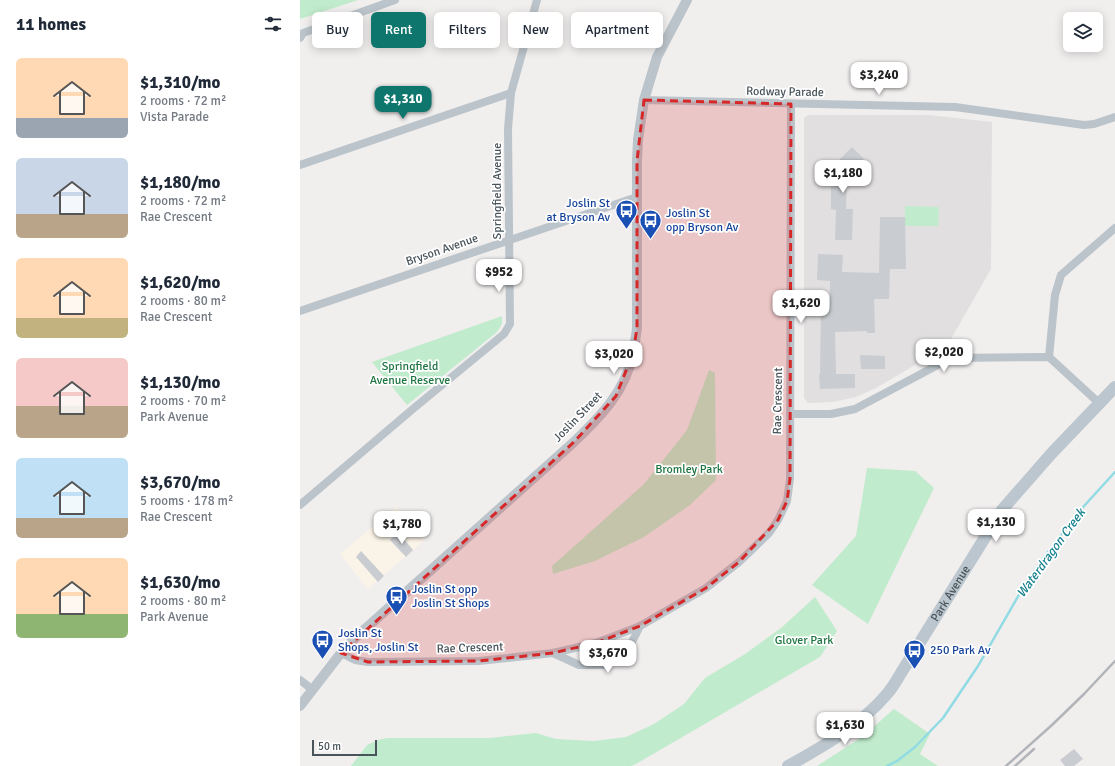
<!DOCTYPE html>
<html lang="en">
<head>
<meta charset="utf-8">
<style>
  :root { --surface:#fff; --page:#f6f6f7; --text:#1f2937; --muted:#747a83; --accent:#0f766e }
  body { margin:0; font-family:Signika,sans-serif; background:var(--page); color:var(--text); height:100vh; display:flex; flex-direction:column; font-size:15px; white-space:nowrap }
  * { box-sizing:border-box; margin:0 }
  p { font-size:13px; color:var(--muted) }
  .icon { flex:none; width:22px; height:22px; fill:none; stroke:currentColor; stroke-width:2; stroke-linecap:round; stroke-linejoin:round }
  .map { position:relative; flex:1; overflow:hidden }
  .sheet { display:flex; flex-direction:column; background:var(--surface); width:300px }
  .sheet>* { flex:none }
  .guide { position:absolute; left:12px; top:12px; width:380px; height:36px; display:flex; gap:8px }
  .buttons { position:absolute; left:763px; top:12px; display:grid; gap:8px }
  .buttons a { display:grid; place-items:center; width:40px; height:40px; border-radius:6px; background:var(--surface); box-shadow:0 2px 10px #0003; font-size:20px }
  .scale { position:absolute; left:12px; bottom:10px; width:65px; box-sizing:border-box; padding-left:4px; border:2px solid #48535a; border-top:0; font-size:11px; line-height:14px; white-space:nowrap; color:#48535a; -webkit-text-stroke:3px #fff; paint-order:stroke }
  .price { position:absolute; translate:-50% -34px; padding:0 9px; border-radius:8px; background:#fff; color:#222; font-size:13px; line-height:26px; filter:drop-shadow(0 1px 2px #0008) }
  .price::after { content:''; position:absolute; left:50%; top:24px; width:12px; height:9px; margin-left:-6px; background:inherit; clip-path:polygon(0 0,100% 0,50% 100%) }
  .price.active { background:var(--accent); color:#fff }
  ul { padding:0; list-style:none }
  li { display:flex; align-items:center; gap:12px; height:100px; padding:0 16px }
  li span { display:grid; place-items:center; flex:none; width:112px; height:80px; border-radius:6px; color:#555 }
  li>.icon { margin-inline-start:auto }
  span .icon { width:48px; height:48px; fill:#fffc; stroke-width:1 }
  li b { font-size:17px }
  h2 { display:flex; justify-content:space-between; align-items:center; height:48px; padding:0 16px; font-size:17px }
  .tag { padding:0 14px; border-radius:6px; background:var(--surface); box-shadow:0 2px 10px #0003; font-size:14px; line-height:36px }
  .tag.active { background:var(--accent); color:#fff }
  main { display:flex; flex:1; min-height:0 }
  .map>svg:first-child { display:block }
</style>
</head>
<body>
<main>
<section class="sheet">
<h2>11 homes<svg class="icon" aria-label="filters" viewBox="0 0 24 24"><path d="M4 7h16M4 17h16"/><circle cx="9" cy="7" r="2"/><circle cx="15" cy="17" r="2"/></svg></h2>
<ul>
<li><span style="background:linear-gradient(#ffd9b3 75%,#9aa5b1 0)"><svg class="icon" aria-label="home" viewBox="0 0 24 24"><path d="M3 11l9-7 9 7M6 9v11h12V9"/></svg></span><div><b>$1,310/mo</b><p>2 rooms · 72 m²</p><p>Vista Parade</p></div></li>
<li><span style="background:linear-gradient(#c9d6e8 70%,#b9a48a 0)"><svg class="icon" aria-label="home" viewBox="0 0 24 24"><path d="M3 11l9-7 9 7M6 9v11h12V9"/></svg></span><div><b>$1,180/mo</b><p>2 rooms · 72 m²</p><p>Rae Crescent</p></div></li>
<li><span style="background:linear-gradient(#ffd9b3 75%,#c2b280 0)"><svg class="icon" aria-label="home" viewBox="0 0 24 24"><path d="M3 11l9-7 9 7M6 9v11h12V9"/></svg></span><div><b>$1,620/mo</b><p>2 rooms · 80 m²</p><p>Rae Crescent</p></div></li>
<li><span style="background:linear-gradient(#f6c9c9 60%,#b9a48a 0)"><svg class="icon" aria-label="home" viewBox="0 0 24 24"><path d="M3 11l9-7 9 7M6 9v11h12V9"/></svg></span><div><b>$1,130/mo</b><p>2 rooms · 70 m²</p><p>Park Avenue</p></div></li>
<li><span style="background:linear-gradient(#bfe0f5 75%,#b9a48a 0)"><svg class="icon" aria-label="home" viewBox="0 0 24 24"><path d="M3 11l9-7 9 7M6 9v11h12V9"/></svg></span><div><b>$3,670/mo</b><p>5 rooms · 178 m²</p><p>Rae Crescent</p></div></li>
<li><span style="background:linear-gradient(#ffd9b3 70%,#8fb573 0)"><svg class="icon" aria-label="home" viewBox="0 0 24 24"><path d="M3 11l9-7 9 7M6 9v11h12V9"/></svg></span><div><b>$1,630/mo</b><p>2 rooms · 80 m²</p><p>Park Avenue</p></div></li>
</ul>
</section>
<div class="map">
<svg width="815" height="766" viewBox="0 0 815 766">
  <rect width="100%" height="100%" fill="#f1eeee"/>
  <path fill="#faf3e8" d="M96 507 126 539 68 589 40 554Z"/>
  <path fill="#e1dfe0" d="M508 115H628L692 122 691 269 647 346 576 388 556 397 533 402 508 403 504 398V118Z"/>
  <g fill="#c0ebcc">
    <path d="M0 0H58L0 19Z"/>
    <path d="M605 206 639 207 638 226H605Z"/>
    <path d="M202 316V324L197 332 107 405 72 362Z"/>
    <path d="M409 370 415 373 416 480 390 505 344 537 295 561 253 574 252 566 344 484 387 430Z"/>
    <path d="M567 468 615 471 634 488 568 624 512 585 556 536Z"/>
    <path d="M515 597 537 631 520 657 336 764 331 766H51L67 745 78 740 87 738H190L236 733 256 739 294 741 326 737 354 724 384 704 405 678 445 654 481 628Z"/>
    <path d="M594 709 630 734 620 754 638 766H517L562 737Z"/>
  </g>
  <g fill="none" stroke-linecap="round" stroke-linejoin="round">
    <path stroke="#90dbe4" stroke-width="2.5" d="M587 766 597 761 615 747 643 718 678 666 727 581 748 552 784 506 815 472"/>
  </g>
  <g fill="#c9ccd0">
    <path d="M552 147 564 159 547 176 546 209H553L552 240H535L536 210 531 209V168Z"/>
    <path d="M580 217H605L606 269H590L589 299H574L575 333H567V331L535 332 536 374H555V388L520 389 519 374H520L521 306H530V281L517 280 518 254 543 255 542 272 579 273Z"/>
    <path d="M560 355 585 356V369H561Z"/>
    <path d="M98 532 113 550 106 557 90 540Z"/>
    <path d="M61 551 84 576 78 582 56 557Z"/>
    <path d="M774 749 783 759 774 766H765L760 760Z"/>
  </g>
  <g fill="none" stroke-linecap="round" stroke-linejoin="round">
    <g stroke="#bbc4ca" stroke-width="8">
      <path d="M0 38 3 33 95 0"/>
      <path d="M344 100 655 107 784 125 794 124 815 117"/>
      <path d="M0 165 211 93"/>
      <path d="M0 311 337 197"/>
      <path d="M749 357 755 295 761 275 815 228"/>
      <path d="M490 414H531L555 409 651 358 749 357 799 403"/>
      <path d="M0 505 114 408 204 334 210 324 208 129 211 93 237 0"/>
      <path d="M41 653 55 660 68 662 179 661 253 653 296 643 340 626 406 588 439 562 469 533 478 520 487 501 490 479 491 104"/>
      <path d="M253 653 279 665H304L329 648 340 626"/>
      <path d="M0 680 13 690"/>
    </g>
    <path stroke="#bbc4ca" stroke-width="10" d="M0 706 41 653 55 638 274 442C301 416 326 391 333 353 335 344 336 336 337 328V161L338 140 344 100 357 57 387 0"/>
    <path stroke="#bbc6ce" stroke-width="12" id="s1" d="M488 766C524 746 561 725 587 694 593 687 597 680 601 673L702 510 751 454 815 387"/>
    <g stroke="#b1b4b8" stroke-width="2.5">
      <path d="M706 766 752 725 784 694 815 661"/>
      <path d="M715 766 734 749"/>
    </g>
  </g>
  <path fill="#d62828" fill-opacity="0.2" stroke="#d62828" stroke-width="3" stroke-dasharray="8 5" stroke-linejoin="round" d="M344 100 491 104 490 479 487 501 478 520 439 562 406 588 340 626 296 643 253 653 179 661 68 662 41 653 274 442 316 396 333 353 337 328V161Z"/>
  <defs>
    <symbol id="bus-pin" viewBox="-11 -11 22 30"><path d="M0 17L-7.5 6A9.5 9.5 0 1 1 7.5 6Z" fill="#1a4fb4" stroke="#fff"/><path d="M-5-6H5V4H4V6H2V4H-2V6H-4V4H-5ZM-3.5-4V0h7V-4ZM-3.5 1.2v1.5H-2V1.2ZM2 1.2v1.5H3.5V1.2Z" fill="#fff"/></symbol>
  </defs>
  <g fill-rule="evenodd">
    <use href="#bus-pin" x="314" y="198" width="25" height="34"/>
    <use href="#bus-pin" x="338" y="208" width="25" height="34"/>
    <use href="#bus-pin" x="84" y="584" width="25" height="34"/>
    <use href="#bus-pin" x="10" y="628" width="25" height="34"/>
    <use href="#bus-pin" x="602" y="638" width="25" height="34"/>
  </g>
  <g text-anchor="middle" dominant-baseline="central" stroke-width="3.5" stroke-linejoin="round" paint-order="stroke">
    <g font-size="12" fill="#48535a" stroke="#fff">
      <text transform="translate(485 92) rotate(1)">Rodway Parade</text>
      <text transform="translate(197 191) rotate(-90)">Springfield Avenue</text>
      <text transform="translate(142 250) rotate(-19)">Bryson Avenue</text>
      <text transform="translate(478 401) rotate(-89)">Rae Crescent</text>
      <text transform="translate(278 417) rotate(-46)">Joslin Street</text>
      <text stroke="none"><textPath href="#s1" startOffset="242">Park Avenue</textPath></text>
      <text transform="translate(170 648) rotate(-2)">Rae Crescent</text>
    </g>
    <g font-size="12" fill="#164399" stroke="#fff" text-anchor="start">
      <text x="310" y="203" text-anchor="end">Joslin St<tspan x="310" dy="14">at Bryson Av</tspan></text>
      <text x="366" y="213">Joslin St<tspan x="366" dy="14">opp Bryson Av</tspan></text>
      <text x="112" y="589">Joslin St opp<tspan x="112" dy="14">Joslin St Shops</tspan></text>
      <text x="38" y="633">Joslin St<tspan x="38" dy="14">Shops, Joslin St</tspan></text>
      <text x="630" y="650">250 Park Av</text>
    </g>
    <g font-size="12" fill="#1e7541" stroke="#fff">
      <text x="110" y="366">Springfield<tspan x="110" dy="14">Avenue Reserve</tspan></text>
      <text x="389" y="469">Bromley Park</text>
      <text x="504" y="640">Glover Park</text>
    </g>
    <g font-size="13" font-style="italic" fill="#17828f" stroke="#fff">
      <text transform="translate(751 553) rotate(-54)">Waterdragon Creek</text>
    </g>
  </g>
</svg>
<div class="buttons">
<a><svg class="icon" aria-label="layers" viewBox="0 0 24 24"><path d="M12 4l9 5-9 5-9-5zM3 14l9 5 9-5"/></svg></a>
</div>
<div class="scale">50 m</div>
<b class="price" style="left:579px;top:96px">$3,240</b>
<b class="price active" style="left:103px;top:120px">$1,310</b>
<b class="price" style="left:543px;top:194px">$1,180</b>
<b class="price" style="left:199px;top:293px">$952</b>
<b class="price" style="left:501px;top:324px">$1,620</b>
<b class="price" style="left:644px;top:373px">$2,020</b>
<b class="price" style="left:314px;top:375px">$3,020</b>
<b class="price" style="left:696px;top:543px">$1,130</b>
<b class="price" style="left:102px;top:545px">$1,780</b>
<b class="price" style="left:308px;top:674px">$3,670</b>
<b class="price" style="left:545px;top:746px">$1,630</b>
<div class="guide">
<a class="tag">Buy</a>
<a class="tag active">Rent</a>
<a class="tag">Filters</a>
<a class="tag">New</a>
<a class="tag">Apartment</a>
</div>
</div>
</main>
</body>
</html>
